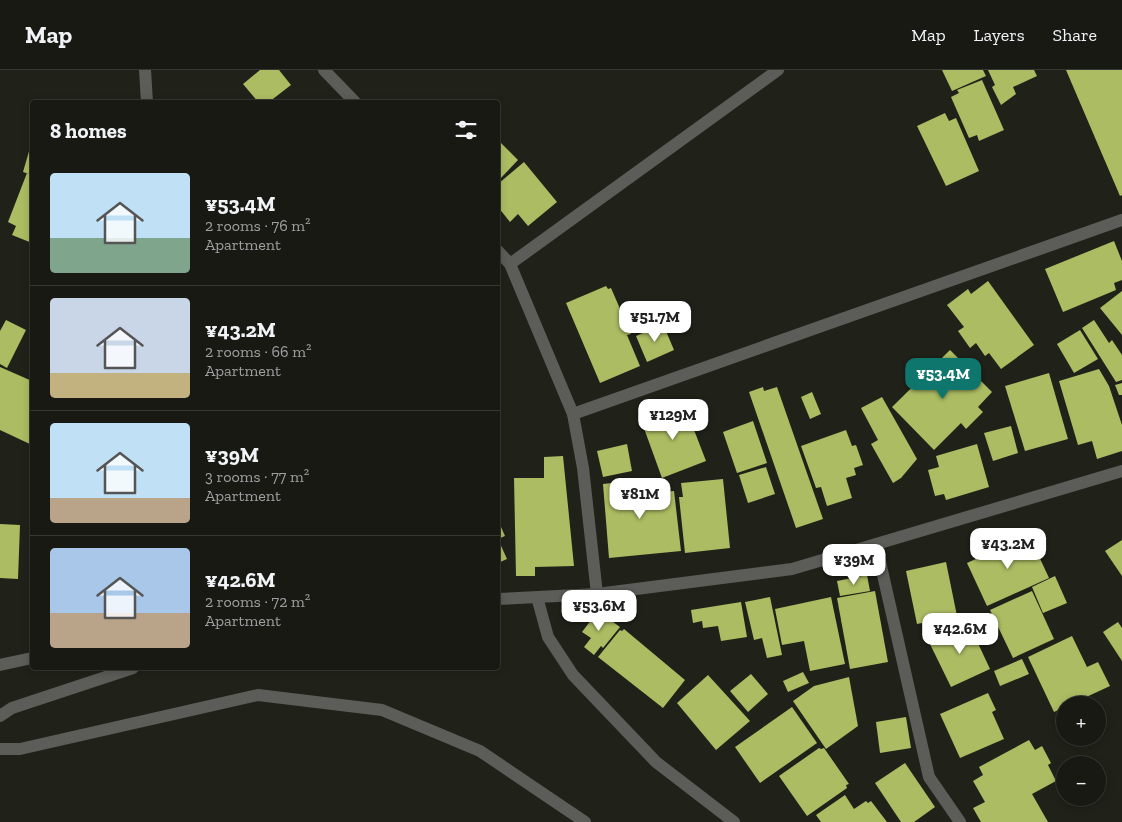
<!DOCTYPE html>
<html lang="en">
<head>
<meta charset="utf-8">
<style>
  :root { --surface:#181913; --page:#21221c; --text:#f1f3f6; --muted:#9fa0a0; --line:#363833; --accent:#0f766e }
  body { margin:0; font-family:"Zilla Slab",serif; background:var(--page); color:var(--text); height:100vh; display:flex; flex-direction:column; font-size:19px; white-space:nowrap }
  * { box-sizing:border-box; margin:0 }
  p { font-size:16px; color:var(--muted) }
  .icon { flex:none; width:28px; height:28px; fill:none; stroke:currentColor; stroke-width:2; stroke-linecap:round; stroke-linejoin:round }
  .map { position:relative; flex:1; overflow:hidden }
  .side { position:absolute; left:30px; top:30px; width:470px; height:570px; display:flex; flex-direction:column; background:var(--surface); border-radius:5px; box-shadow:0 2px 8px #0003,0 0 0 1px var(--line) }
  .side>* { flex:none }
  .buttons { position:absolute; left:1056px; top:626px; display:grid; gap:10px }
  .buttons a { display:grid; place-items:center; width:50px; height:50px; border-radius:50%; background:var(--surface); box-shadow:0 2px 8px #0003,0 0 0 1px var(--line); font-size:25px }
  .price { position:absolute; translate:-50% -42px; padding:0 11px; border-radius:10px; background:#fff; color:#222; font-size:16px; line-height:32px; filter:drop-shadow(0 1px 2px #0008) }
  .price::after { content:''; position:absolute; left:50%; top:30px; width:15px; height:11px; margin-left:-8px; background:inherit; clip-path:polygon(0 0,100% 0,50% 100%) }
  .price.on { background:var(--accent); color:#fff }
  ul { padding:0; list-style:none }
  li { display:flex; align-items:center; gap:15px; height:125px; padding:0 20px }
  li+li { border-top:1px solid var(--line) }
  li span { display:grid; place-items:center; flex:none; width:140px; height:100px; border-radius:5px; color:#555 }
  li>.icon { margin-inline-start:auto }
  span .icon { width:60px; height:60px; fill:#fffc; stroke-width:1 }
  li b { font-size:21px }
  h2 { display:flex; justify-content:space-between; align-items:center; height:60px; padding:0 20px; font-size:21px }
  header { display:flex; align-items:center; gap:30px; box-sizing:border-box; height:70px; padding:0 25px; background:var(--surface); border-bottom:1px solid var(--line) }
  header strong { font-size:24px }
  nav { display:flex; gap:28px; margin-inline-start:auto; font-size:18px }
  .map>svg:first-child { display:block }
</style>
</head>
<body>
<header>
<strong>Map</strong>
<nav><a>Map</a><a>Layers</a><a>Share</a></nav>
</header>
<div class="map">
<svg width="1122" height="752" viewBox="0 0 1122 752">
  <rect width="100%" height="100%" fill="#202119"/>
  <g fill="#acbc62">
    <path d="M260 0H279L291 15 269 32H258L243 14Z"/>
    <path d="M942 0H983L986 6 952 21Z"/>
    <path d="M988 0H1034L1037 6 1013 17 1016 24 1001 35 992 17 995 15Z"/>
    <path d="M1066 0H1122V125L1120 126Z"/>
    <path d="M982 10 1004 60 979 71 977 65 969 68 951 27 959 23 957 20Z"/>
    <path d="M945 43 949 51 956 48 979 101 946 116 917 56Z"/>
    <path d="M498 70 518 90 498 111Z"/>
    <path d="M32 71V105L23 102Z"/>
    <path d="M524 92 557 132 528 156 518 144 510 152 498 137V114Z"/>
    <path d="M27 103 32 106V173L12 165 16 156 8 152Z"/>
    <path d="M1114 171 1122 191V210L1114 213 1116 220 1063 242 1045 199Z"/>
    <path d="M988 211 1034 275 1001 299 989 283 985 286 976 273 970 278 958 261 964 257 947 235 968 219 971 224Z"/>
    <path d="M606 216 608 219 611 218 631 264 627 265 640 296 600 313 566 233Z"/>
    <path d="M1122 221V265L1100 238Z"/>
    <path d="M6 250 26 260 7 298 0 294V261Z"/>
    <path d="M1094 250 1109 273 1112 270 1122 285V310L1116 312 1082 258Z"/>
    <path d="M663 254 674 280 647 292 636 266Z"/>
    <path d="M1080 260 1098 289 1074 303 1057 274Z"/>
    <path d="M950 280 992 322 978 337 983 342 966 359 961 353 934 380 892 337Z"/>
    <path d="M0 297 32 311V375L0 360Z"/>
    <path d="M1099 299 1109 316 1122 355V381L1097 389 1092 371 1078 375 1059 311Z"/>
    <path d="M1049 303 1068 369 1025 381 1005 316Z"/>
    <path d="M1122 313V325H1119L1115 315Z"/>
    <path d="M763 317 764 321 777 317 823 449 796 458 749 322Z"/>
    <path d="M812 322 821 344 810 349 801 327Z"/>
    <path d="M882 327 917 389 901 408 893 413 871 374 878 370 861 338Z"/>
    <path d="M684 334 706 391 662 408 641 350Z"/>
    <path d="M753 351 767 393 737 403 723 362Z"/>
    <path d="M1011 356 1018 383 993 391 984 363Z"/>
    <path d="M846 360 852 376 856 375 863 395 854 398 856 405 846 408 852 428 827 436 821 417 816 418 801 376Z"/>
    <path d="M627 374 632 401 603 407 597 381Z"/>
    <path d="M977 374 989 417 946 430 944 424 935 426 928 400 939 397 936 386Z"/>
    <path d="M563 386 574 496 535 497V506H516L514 408H544V387Z"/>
    <path d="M766 397 775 424 748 433 739 405Z"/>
    <path d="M650 409 651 423 674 421 681 481 609 488 603 414Z"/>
    <path d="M723 409 730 478 685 483 679 427H683L681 413Z"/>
    <path d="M498 450 505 466 498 469 507 489 498 493Z"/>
    <path d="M0 454 20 455 18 509 0 508Z"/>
    <path d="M1029 465 1049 508 987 536 967 493Z"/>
    <path d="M1122 470V506L1105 481Z"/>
    <path d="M946 492 957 546 917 554 906 501Z"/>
    <path d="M867 505 870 521 840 526 837 511Z"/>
    <path d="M1055 506 1067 533 1043 543 1032 517Z"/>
    <path d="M875 521 888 592 850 599 837 528Z"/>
    <path d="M1032 521 1054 569 1013 588 990 540Z"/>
    <path d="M770 527 782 585 767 588 762 568 754 570 745 532Z"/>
    <path d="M831 527 845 594 810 601 804 571 782 575 775 539Z"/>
    <path d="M741 532 747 567 721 571 718 556 703 558 702 551 693 553 691 540Z"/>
    <path d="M598 541 620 557 603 578 601 576 594 585 584 577 591 568 582 562Z"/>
    <path d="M1118 552 1122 558V591L1103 562Z"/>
    <path d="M969 554 990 599 951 617 929 572Z"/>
    <path d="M624 559 685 610 663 638 598 587 620 560 622 561Z"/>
    <path d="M1072 566 1087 597 1098 592 1110 616 1054 642 1028 587Z"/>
    <path d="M1022 589 1029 604 1000 616 994 601Z"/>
    <path d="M803 602 809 613 788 622 783 611Z"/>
    <path d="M751 604 768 624 748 642 730 621Z"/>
    <path d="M708 605 750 651 716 680 677 633Z"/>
    <path d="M849 607 858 656 826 679 793 631 814 616Z"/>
    <path d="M988 623 996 640 992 642 1004 669 960 688 940 644Z"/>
    <path d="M792 637 817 673 760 713 735 677Z"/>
    <path d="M906 647 911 678 880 683 876 652Z"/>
    <path d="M1029 670 1035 680 1042 676 1051 693 1048 695 1056 711 1032 724 1048 752H981L973 738 985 732 973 711 983 705 979 697Z"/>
    <path d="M819 678 821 679 824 678 849 714 846 715 847 718 807 746 779 706Z"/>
    <path d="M905 693 935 737 914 752H901L875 713Z"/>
    <path d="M845 725 854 739 866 731 868 733 871 731 887 752H821L816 745Z"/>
  </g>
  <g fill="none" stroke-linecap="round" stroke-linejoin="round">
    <g stroke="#5c5d58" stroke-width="12">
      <path d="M145 0 147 32"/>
      <path d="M324 0 355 32"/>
      <path d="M498 181 510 194 573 344 583 398 597 524"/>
      <path d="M510 194 778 0"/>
      <path d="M573 344 1122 150"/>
      <path d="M876 474 929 707 960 752"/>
      <path d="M537 527 548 567 573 605 656 692 734 752"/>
      <path d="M498 529 597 524 792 499 1122 401"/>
      <path d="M0 595 32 588"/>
      <path d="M0 646 12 638 133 598"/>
      <path d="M0 679H20L258 625 382 640 480 681 585 752"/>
    </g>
  </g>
</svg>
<div class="buttons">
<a>+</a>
<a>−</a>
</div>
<b class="price" style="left:655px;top:273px">¥51.7M</b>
<b class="price on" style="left:943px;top:330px">¥53.4M</b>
<b class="price" style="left:673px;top:371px">¥129M</b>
<b class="price" style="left:640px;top:450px">¥81M</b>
<b class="price" style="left:1008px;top:500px">¥43.2M</b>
<b class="price" style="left:854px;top:516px">¥39M</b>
<b class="price" style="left:599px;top:562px">¥53.6M</b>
<b class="price" style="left:960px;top:585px">¥42.6M</b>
<section class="side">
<h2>8 homes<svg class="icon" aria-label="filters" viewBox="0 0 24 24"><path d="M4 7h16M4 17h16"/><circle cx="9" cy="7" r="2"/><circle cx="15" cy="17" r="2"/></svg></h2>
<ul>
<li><span style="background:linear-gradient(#bfe0f5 65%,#7fa58c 0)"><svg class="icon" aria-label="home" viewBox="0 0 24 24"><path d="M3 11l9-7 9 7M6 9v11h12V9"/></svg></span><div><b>¥53.4M</b><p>2 rooms · 76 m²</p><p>Apartment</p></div></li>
<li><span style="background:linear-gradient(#c9d6e8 75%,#c2b280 0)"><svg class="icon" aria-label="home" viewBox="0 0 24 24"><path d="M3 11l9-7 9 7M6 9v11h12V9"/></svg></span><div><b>¥43.2M</b><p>2 rooms · 66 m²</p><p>Apartment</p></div></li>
<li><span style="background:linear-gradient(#bfe0f5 75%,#b9a48a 0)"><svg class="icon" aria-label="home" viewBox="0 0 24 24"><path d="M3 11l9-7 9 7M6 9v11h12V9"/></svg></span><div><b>¥39M</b><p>3 rooms · 77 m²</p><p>Apartment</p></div></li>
<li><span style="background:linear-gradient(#a9c7e8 65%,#b9a48a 0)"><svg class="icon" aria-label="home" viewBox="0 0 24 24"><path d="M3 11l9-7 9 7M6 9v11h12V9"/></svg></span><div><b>¥42.6M</b><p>2 rooms · 72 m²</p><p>Apartment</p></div></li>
</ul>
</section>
</div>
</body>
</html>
